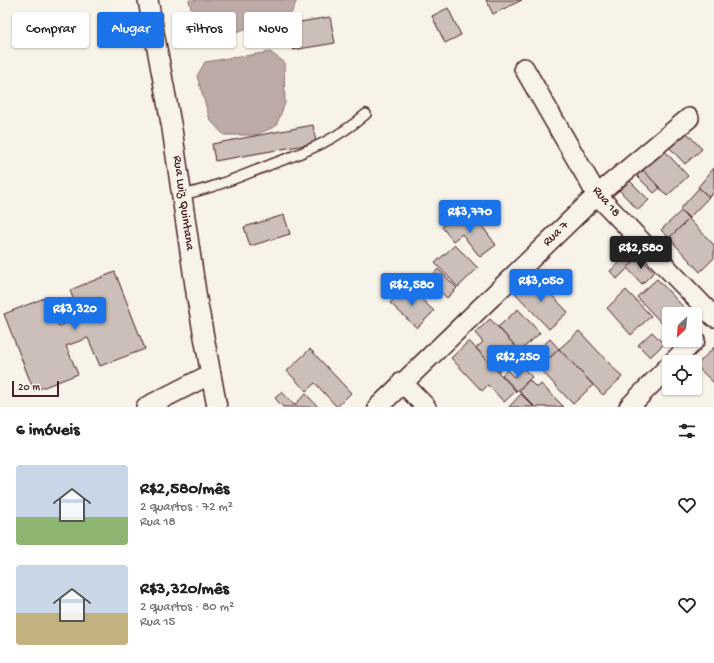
<!DOCTYPE html>
<html lang="pt">
<head>
<meta charset="utf-8">
<style>
  :root { --surface:#fff; --page:#f6f6f6; --text:#202124; --muted:#757577; --accent:#1a73e8 }
  body { margin:0; font-family:"Gochi Hand",sans-serif; background:var(--page); color:var(--text); height:100vh; display:flex; flex-direction:column; font-size:15px; white-space:nowrap }
  * { box-sizing:border-box; margin:0 }
  p { font-size:13px; color:var(--muted) }
  .icon { flex:none; width:22px; height:22px; fill:none; stroke:currentColor; stroke-width:2; stroke-linecap:round; stroke-linejoin:round }
  .map { position:relative; height:407px; overflow:hidden }
  .details { display:flex; flex-direction:column; background:var(--surface); flex:1 }
  .details>* { flex:none }
  .banner { position:absolute; left:12px; top:12px; width:400px; height:36px; display:flex; gap:8px }
  .needle { width:26px; rotate:206deg }
  .controls { position:absolute; left:662px; top:307px; display:grid; gap:8px }
  .controls a { display:grid; place-items:center; width:40px; height:40px; border-radius:4px; background:var(--surface); box-shadow:0 1px 3px #0004; font-size:20px }
  .scale { position:absolute; left:12px; bottom:10px; width:47px; box-sizing:border-box; padding-left:4px; border:2px solid #4a1f2b; border-top:0; font-size:11px; line-height:14px; white-space:nowrap; color:#4a1f2b; -webkit-text-stroke:3px #f7f3e8; paint-order:stroke }
  .price { position:absolute; translate:-50% -34px; padding:0 9px; border-radius:4px; background:var(--accent); color:#fff; font-size:13px; line-height:26px; filter:drop-shadow(0 1px 2px #0008) }
  .price::after { content:''; position:absolute; left:50%; top:24px; width:12px; height:9px; margin-left:-6px; background:inherit; clip-path:polygon(0 0,100% 0,50% 100%) }
  .price.active { background:#222; color:#fff }
  ul { padding:0; list-style:none }
  li { display:flex; align-items:center; gap:12px; height:100px; padding:0 16px }
  li span { display:grid; place-items:center; flex:none; width:112px; height:80px; border-radius:4px; color:#555 }
  li>.icon { margin-inline-start:auto }
  span .icon { width:48px; height:48px; fill:#fffc; stroke-width:1 }
  li b { font-size:17px }
  h2 { display:flex; justify-content:space-between; align-items:center; height:48px; padding:0 16px; font-size:17px }
  .chip { padding:0 14px; border-radius:4px; background:var(--surface); box-shadow:0 1px 3px #0004; font-size:14px; line-height:36px }
  .chip.active { background:var(--accent); color:#fff }
  .map>svg:first-child { display:block }
</style>
</head>
<body>
<div class="map">
<svg width="714" height="407" viewBox="0 0 714 407">
  <rect width="100%" height="100%" fill="#f7f3e8"/>
  <filter id="ink" filterUnits="userSpaceOnUse"><feTurbulence type="fractalNoise" baseFrequency=".025" numOctaves="2"/><feDisplacementMap in="SourceGraphic" scale="8" xChannelSelector="R" yChannelSelector="G"/><feConvolveMatrix kernelMatrix="1 2 1 2 8 2 1 2 1" color-interpolation-filters="sRGB"/></filter>
  <g filter="url(#ink)">
    <g fill="#bcaaa7" stroke="#8e7275">
      <path d="M189 0H297L290 16 204 41 195 28Z"/>
      <path d="M270 52 284 62 285 103 276 126 256 135H224L210 120 197 76 205 62Z"/>
    </g>
    <g fill="#ccbfb9" stroke="#4a1f2b">
      <path d="M486 0H522L493 14Z"/>
      <path d="M448 8 461 35 445 43 432 16Z"/>
      <path d="M330 17 335 43 293 50 288 24Z"/>
      <path d="M313 125 316 143 215 161 212 144Z"/>
      <path d="M686 132 702 149 685 164 669 147Z"/>
      <path d="M660 146 688 176 667 196 638 165Z"/>
      <path d="M638 165 660 188 654 193 632 171Z"/>
      <path d="M714 168V192L709 197 698 187Z"/>
      <path d="M628 179 649 200 638 210 618 189Z"/>
      <path d="M699 188 709 197 689 218 680 209Z"/>
      <path d="M681 211 689 219 669 238 661 230Z"/>
      <path d="M459 214 468 226 477 219 496 245 480 257 462 234 453 241 442 227Z"/>
      <path d="M284 215 290 234 250 246 244 227Z"/>
      <path d="M689 219 714 245V258L700 272 669 238Z"/>
      <path d="M620 237 639 257 617 279 610 271 622 260 610 247Z"/>
      <path d="M455 245 478 268 458 287 435 263Z"/>
      <path d="M639 257 654 272 642 284 627 268Z"/>
      <path d="M438 269 457 288 447 298 428 280Z"/>
      <path d="M115 272 145 349 100 366 88 338 66 346 78 374 34 391 4 314 47 297 59 326 80 318 70 290Z"/>
      <path d="M533 276 568 312 549 329 515 293Z"/>
      <path d="M657 279 689 313 669 314V331L637 297Z"/>
      <path d="M407 285 434 311 417 328 390 303Z"/>
      <path d="M626 290 651 316 631 335 607 308Z"/>
      <path d="M518 309 540 333 520 351 498 327Z"/>
      <path d="M490 319 520 351 498 372 476 348 483 342 475 333Z"/>
      <path d="M579 331 622 377 603 395 559 349Z"/>
      <path d="M652 332 664 344 650 357 638 345Z"/>
      <path d="M550 339 559 349 539 368 529 358Z"/>
      <path d="M469 341 516 391 504 402 488 385 482 391 451 358Z"/>
      <path d="M714 347V383L696 366Z"/>
      <path d="M310 349 351 393 337 407 315 383 306 391 287 371Z"/>
      <path d="M559 349 593 385 573 404 539 368Z"/>
      <path d="M523 368 532 377 517 391 502 375 507 370 514 377Z"/>
      <path d="M529 380 537 388 541 384 564 407H535L519 391Z"/>
      <path d="M282 392 294 405 306 394 318 407H283L275 398Z"/>
      <path d="M521 394 534 407H509Z"/>
    </g>
    <g fill="none" stroke-linecap="round" stroke-linejoin="round">
      <defs>
        <path id="service" d="M182 195C213 188 242 176 272 164 308 151 336 140 366 114"/>
        <g id="minor">
          <path d="M148 0 172 129 197 299 217 407"/>
          <path d="M524 68 597 195 714 317"/>
          <path d="M673 362 695 340"/>
          <path d="M402 382 426 407"/>
          <path d="M146 407 211 374"/>
          <path d="M378 407 597 195 689 118"/>
          <path d="M629 407 669 366"/>
        </g>
      </defs>
      <use href="#service" stroke="#4a1f2b" stroke-width="12"/>
      <use href="#minor" stroke="#4a1f2b" stroke-width="22"/>
      <use href="#service" stroke="#f7f3e8" stroke-width="9"/>
      <use href="#minor" stroke="#f7f3e8" stroke-width="19"/>
    </g>
  </g>
  <g text-anchor="middle" dominant-baseline="central" stroke-width="3" stroke-linejoin="round" paint-order="stroke">
    <g font-size="13" fill="#4a1f2b" stroke="#f7f3e8">
      <text transform="translate(606 202) rotate(50)">Rua 18</text>
      <text transform="translate(183 203) rotate(82)">Rua Luiz Quintana</text>
      <text transform="translate(556 234) rotate(-44)">Rua 7</text>
    </g>
  </g>
</svg>
<div class="controls">
<a><svg class="needle" viewBox="-14 -14 28 28"><path d="M0-13l5 13h-10z" fill="#e53935"/><path d="M0 13l5-13h-10z" fill="#757577"/></svg></a>
<a><svg class="icon" aria-label="locate" viewBox="0 0 24 24"><circle cx="12" cy="12" r="6"/><path d="M12 2v4M12 18v4M2 12h4M18 12h4"/></svg></a>
</div>
<div class="scale">20 m</div>
<b class="price" style="left:470px;top:234px">R$3,770</b>
<b class="price active" style="left:641px;top:270px">R$2,580</b>
<b class="price" style="left:541px;top:303px">R$3,050</b>
<b class="price" style="left:412px;top:307px">R$2,580</b>
<b class="price" style="left:75px;top:331px">R$3,320</b>
<b class="price" style="left:518px;top:379px">R$2,250</b>
<div class="banner">
<a class="chip">Comprar</a>
<a class="chip active">Alugar</a>
<a class="chip">Filtros</a>
<a class="chip">Novo</a>
</div>
</div>
<section class="details">
<h2>6 imóveis<svg class="icon" aria-label="filters" viewBox="0 0 24 24"><path d="M4 7h16M4 17h16"/><circle cx="9" cy="7" r="2"/><circle cx="15" cy="17" r="2"/></svg></h2>
<ul>
<li><span style="background:linear-gradient(#c9d6e8 65%,#8fb573 0)"><svg class="icon" aria-label="home" viewBox="0 0 24 24"><path d="M3 11l9-7 9 7M6 9v11h12V9"/></svg></span><div><b>R$2,580/mês</b><p>2 quartos · 72 m²</p><p>Rua 18</p></div><svg class="icon" aria-label="heart" viewBox="0 0 24 24"><path d="M12 20l-8-8c-3-5 5-10 8-4 3-6 11-1 8 4z"/></svg></li>
<li><span style="background:linear-gradient(#c9d6e8 60%,#c2b280 0)"><svg class="icon" aria-label="home" viewBox="0 0 24 24"><path d="M3 11l9-7 9 7M6 9v11h12V9"/></svg></span><div><b>R$3,320/mês</b><p>2 quartos · 80 m²</p><p>Rua 15</p></div><svg class="icon" aria-label="heart" viewBox="0 0 24 24"><path d="M12 20l-8-8c-3-5 5-10 8-4 3-6 11-1 8 4z"/></svg></li>
</ul>
</section>
</body>
</html>
